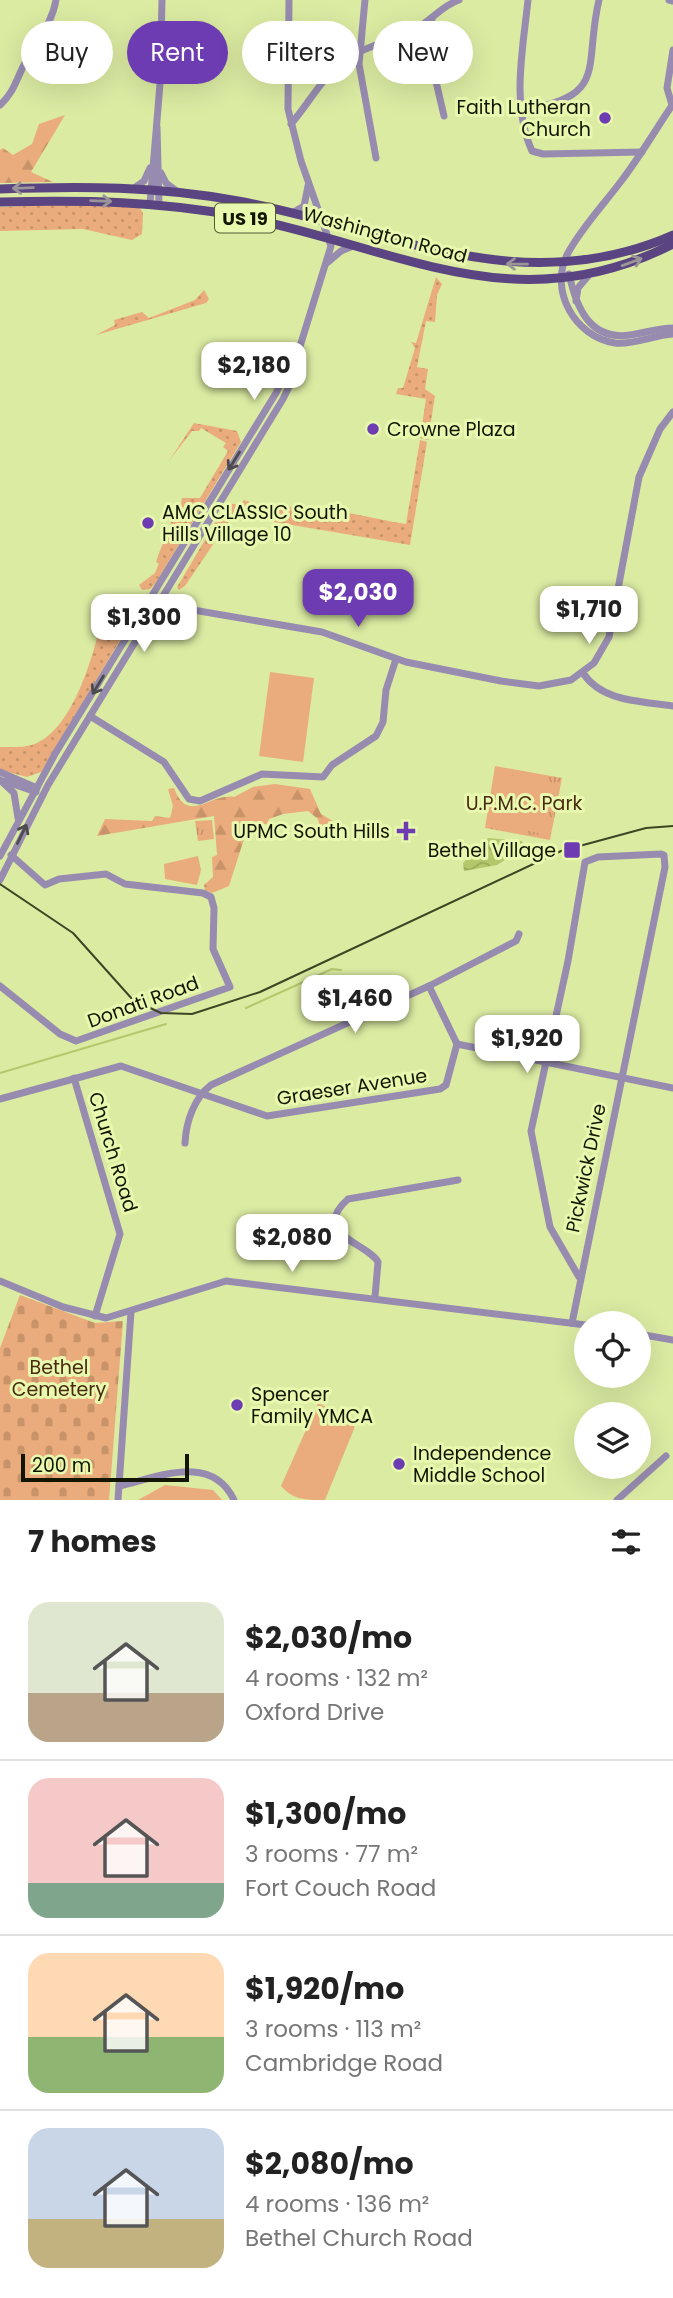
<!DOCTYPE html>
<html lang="en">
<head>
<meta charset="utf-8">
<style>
  :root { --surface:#fff; --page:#f2f2f2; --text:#222; --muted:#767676; --line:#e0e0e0; --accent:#6d3bb2 }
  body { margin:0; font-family:Poppins,sans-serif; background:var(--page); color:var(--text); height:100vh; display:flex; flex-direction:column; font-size:26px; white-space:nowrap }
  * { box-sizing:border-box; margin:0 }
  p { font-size:23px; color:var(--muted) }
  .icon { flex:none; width:38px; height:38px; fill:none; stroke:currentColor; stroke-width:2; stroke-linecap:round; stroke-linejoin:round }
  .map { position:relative; height:1500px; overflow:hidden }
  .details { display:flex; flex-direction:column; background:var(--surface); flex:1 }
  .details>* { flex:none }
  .hud { position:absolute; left:21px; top:21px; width:632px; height:63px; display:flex; gap:14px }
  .controls { position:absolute; left:574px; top:1311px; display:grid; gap:14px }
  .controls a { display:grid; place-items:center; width:77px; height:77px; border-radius:50%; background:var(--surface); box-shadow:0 7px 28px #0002; font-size:35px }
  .scale { position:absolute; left:21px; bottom:18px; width:168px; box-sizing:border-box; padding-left:7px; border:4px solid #121600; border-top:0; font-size:19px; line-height:24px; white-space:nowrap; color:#121600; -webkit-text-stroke:5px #e8f8af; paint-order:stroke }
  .price { position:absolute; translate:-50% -60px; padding:0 16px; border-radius:14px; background:#fff; color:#222; font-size:23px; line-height:46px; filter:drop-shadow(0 2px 4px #0008) }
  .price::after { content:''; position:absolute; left:50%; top:42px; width:21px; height:16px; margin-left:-10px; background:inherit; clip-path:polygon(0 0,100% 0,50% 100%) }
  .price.active { background:var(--accent); color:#fff }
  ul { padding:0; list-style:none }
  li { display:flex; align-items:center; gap:21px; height:175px; padding:0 28px }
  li+li { border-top:2px solid var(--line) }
  li span { display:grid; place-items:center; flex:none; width:196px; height:140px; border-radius:21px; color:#555 }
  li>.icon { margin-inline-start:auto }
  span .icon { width:84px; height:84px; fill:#fffc; stroke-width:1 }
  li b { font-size:30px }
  h2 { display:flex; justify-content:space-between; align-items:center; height:84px; padding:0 28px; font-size:30px }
  .tag { padding:0 24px; border-radius:32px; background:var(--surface); box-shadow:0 7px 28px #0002; font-size:24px; line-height:63px }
  .tag.active { background:var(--accent); color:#fff }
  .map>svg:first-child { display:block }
</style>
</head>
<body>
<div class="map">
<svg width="673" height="1500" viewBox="0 0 673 1500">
  <defs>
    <pattern id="grass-dots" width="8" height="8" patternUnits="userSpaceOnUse" patternTransform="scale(1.75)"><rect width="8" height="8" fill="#eaac7c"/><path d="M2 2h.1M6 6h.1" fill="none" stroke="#c89369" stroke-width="1.8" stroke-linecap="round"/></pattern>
    <pattern id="forest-firs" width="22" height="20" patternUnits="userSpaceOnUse" patternTransform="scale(1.75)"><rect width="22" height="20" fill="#eaac7c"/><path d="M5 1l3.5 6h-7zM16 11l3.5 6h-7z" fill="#c89369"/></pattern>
    <pattern id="cemetery-stones" width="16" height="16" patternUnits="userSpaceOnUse" patternTransform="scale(1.75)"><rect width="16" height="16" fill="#eaac7c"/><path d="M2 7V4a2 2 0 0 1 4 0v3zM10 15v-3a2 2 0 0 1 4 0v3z" fill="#c89369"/></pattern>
    <pattern id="park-tufts" width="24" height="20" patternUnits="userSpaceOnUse" patternTransform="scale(1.75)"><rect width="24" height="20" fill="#eaac7c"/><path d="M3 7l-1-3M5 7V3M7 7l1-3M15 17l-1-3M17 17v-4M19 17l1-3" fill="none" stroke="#c89369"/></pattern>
    <pattern id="water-waves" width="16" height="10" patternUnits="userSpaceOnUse" patternTransform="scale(1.75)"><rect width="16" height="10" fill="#b5c76b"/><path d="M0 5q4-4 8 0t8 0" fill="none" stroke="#9baa5b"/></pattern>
  </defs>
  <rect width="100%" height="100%" fill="#dbeba2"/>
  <g fill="url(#grass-dots)">
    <path d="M83 204 139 207 143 213 142 234 132 240 83 229 0 231V207Z"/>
    <path d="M436 277 442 284 437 295 435 322 426 321 417 367 428 369 425 389 435 396 428 440 420 438 426 399 396 394 398 388H403L415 348 411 342 416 343Z"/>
    <path d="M204 290 209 299 206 303 96 335 115 325 114 320 142 312 149 318 195 300Z"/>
    <path d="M194 423 237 431 241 442 155 584 150 589 142 590 139 585 155 573 159 563 156 562C161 545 168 536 172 518L169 517 171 509H180L182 498H200L228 451 223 447 226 443 201 428 199 431H192L169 461Z"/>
    <path d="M420 440 427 442 410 545 233 515 185 586 179 590 177 587 227 503 240 505 244 500C267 509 278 506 302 507 336 508 372 519 406 524Z"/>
    <path d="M109 604 130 609 134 617 41 772 27 777 0 770V747C12 747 26 748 37 743 77 724 96 645 105 606Z"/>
  </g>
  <g fill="url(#forest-firs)">
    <path d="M65 115 31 172 53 182 0 183V150L3 148 13 155 32 144 39 124Z"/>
    <path d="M275 784 310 789 321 814 348 830 341 838 322 835 318 819 308 811 283 814 269 819 267 824H258V829L244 839 229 886 212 893 205 890 204 885 213 877 212 857 217 855 214 816 97 836 105 819 152 821 155 816 170 818 173 806 168 789 174 788C188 826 211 792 234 797L253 787Z"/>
  </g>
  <path fill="url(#cemetery-stones)" d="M20 1295 95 1323 123 1321 109 1500H0V1348Z"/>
  <g fill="url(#park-tufts)">
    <path d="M495 766 562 778 550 840 485 828Z"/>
    <path d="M212 820 214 839 198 841 195 821Z"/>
  </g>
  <g fill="#eaac7c">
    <path d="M270 672 314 678 303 762 259 756Z"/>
    <path d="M501 774C544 777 549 794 542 834L495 823 493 819Z"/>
    <path d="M198 856 201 870 197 885 165 879 164 864Z"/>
    <path d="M318 1403 355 1420 354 1429 325 1500C305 1500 293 1500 281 1486Z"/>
    <path d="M165 1485 213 1490 222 1500H138Z"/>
  </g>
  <path fill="url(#water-waves)" d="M488 838 522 841 525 847 497 865 464 871 463 863Z"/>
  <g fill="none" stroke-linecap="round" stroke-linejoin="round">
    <g stroke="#b5c76b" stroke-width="2">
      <path d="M246 1008 332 969 341 970"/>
      <path d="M0 1073 166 1024"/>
    </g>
    <g stroke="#978cb0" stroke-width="7">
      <path d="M365 0 359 64 376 158"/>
      <path d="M528 0C523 49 511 104 532 151L543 154 642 152"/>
      <path d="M669 0 673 1"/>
      <path d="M432 20 427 43 444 116"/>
      <path d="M673 104C656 129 641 155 622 180 605 203 582 227 568 253 548 290 575 337 615 343 634 345 654 335 673 334"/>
      <path d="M0 105C14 93 17 77 26 61 37 40 52 24 56 0"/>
      <path d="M672 105 667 88 673 50"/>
      <path d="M522 110C610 97 583 67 599 0"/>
      <path d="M291 124C310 102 324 74 348 58 368 45 393 41 414 30 430 22 441 6 459 0"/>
      <path d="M157 127 159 205"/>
      <path d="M161 173 166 183 178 192"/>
      <path d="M134 188 144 181 150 168"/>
      <path d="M150 204 160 84 162 0"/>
      <path d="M292 213 304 206 308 186"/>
      <path d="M328 262 341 251 353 246"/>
      <path d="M569 274C576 306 589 341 630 335 645 333 658 328 673 328"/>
      <path d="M576 301 578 288 589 275"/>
      <path d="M146 605 158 604 322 632 406 662 501 681 539 686 571 680 594 663 609 637 639 477 660 429 673 412"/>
      <path d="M583 673C602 702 641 701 673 706"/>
      <path d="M90 716 164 762 189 799 200 801 262 774 323 777 332 765 376 736 383 722 386 690 396 659"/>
      <path d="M0 772 37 788"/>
      <path d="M0 780 14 793 18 818"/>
      <path d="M4 781 36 792"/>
      <path d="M0 856 55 754 276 393 291 362 297 356"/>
      <path d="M0 880 48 785 283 399 297 370V356L331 246 301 161 288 109 289 0"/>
      <path d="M0 986 60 1034 76 1041 230 987 213 949 214 908 211 897 203 893 125 884 106 874 59 879 45 885 11 855"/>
      <path d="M457 1044 673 1088"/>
      <path d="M74 1078 120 1234 95 1316"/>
      <path d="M0 1099 121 1066 267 1116 440 1089 446 1085 457 1044 429 986"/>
      <path d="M185 1143C186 1122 194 1098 211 1085L429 986 516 941 519 934"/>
      <path d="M0 1281 63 1307 106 1318 226 1281 586 1325"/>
      <path d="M375 1297 378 1262C368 1243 309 1234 348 1199L458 1180"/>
      <path d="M572 1323 665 867 664 855 661 854 598 857 585 862 568 961 531 1131 550 1227 579 1277"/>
      <path d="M639 1334 673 1340"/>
      <path d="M119 1486C159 1477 212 1453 234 1500"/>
      <path d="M118 1500 131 1312"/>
      <path d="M617 1500 666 1456"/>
    </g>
    <g stroke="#5a4482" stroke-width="9">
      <path d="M0 189C80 186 159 186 238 201 388 229 521 302 673 235"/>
      <path d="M0 202C82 200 162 201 243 217 399 248 516 324 673 244"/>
    </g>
    <path stroke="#3e4524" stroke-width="2" d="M0 884 73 933 133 1000 161 1013 192 1014 260 992 561 851 646 828 673 826"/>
  </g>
  <defs><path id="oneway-shaft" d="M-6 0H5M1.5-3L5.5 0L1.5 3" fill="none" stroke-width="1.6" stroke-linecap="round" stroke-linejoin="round" transform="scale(1.75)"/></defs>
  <g stroke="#9a9596">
    <use href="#oneway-shaft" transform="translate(23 188) rotate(178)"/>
    <use href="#oneway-shaft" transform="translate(101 201) rotate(2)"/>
    <use href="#oneway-shaft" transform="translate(632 262) rotate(-20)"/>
    <use href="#oneway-shaft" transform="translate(517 264) rotate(-179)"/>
  </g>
  <g stroke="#4e4b4f">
    <use href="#oneway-shaft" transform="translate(234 461) rotate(122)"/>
    <use href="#oneway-shaft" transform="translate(98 685) rotate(121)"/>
    <use href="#oneway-shaft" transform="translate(22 834) rotate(-64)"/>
  </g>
  <g fill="#6d3bb2" stroke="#e8f8af" stroke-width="2.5">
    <circle cx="605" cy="118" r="7"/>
    <circle cx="373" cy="429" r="7"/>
    <circle cx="148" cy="523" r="7"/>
    <path d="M402.5 820.5h7v7h7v7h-7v7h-7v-7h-7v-7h7z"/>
    <rect x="563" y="841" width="18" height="18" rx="3.5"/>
    <circle cx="237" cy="1405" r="7"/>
    <circle cx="399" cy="1464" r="7"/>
  </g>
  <g text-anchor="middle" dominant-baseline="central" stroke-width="6" stroke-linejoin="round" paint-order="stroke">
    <rect fill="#e8f8af" stroke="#525a34" stroke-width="2" x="215" y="203.5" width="60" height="29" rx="5"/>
    <g font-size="18" font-weight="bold" fill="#121600">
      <text x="245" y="218">US 19</text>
    </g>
    <g font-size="19" fill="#121600" stroke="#e8f8af" text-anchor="start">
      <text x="591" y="107" text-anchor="end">Faith Lutheran<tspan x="591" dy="22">Church</tspan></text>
      <text x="387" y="429">Crowne Plaza</text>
      <text x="162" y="512">AMC CLASSIC South<tspan x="162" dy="22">Hills Village 10</tspan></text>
      <text x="390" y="831" text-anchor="end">UPMC South Hills</text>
      <text x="556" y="850" text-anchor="end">Bethel Village</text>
      <text x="251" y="1394">Spencer<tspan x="251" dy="22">Family YMCA</tspan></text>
      <text x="413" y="1453">Independence<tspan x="413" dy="22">Middle School</tspan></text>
    </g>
    <g font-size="19" fill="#121600" stroke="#e8f8af">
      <text transform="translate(385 235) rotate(15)">Washington Road</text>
      <text transform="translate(143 1002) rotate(-20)">Donati Road</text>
      <text transform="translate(352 1087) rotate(-9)">Graeser Avenue</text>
      <text transform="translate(113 1152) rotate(73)">Church Road</text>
      <text transform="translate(586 1168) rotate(-78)">Pickwick Drive</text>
    </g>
    <g font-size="19" fill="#492a10" stroke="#e8f8af">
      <text x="524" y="803">U.P.M.C. Park</text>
      <text x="59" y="1367">Bethel<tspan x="59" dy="22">Cemetery</tspan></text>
    </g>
  </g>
</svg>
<div class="controls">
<a><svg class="icon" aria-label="locate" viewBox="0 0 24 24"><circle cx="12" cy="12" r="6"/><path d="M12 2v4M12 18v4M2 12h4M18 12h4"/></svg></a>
<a><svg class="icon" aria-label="layers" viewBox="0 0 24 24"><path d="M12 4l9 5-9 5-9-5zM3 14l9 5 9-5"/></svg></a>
</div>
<div class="scale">200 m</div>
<b class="price" style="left:254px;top:402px">$2,180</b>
<b class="price active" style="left:358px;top:629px">$2,030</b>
<b class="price" style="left:589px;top:646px">$1,710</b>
<b class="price" style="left:144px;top:654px">$1,300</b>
<b class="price" style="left:355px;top:1035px">$1,460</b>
<b class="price" style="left:527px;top:1075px">$1,920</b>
<b class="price" style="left:292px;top:1274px">$2,080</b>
<div class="hud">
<a class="tag">Buy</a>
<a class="tag active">Rent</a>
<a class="tag">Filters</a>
<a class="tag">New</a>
</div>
</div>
<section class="details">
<h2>7 homes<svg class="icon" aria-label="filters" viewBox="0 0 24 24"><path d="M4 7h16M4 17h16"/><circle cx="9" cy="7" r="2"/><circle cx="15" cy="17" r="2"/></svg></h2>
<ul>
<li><span style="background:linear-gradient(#dfe7d0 65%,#b9a48a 0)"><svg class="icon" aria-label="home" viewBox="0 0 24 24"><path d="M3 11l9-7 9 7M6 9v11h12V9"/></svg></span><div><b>$2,030/mo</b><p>4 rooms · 132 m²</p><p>Oxford Drive</p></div></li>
<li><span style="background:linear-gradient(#f6c9c9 75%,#7fa58c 0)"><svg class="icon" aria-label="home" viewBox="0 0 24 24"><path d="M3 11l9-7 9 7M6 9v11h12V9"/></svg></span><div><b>$1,300/mo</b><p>3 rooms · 77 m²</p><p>Fort Couch Road</p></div></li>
<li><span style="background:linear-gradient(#ffd9b3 60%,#8fb573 0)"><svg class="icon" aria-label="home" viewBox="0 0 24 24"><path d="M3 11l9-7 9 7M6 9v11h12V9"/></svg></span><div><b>$1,920/mo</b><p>3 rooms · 113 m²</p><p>Cambridge Road</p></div></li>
<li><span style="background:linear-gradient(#c9d6e8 65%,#c2b280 0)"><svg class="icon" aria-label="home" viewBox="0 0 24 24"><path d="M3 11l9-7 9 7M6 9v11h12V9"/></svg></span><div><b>$2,080/mo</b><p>4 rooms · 136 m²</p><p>Bethel Church Road</p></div></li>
</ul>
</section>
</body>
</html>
